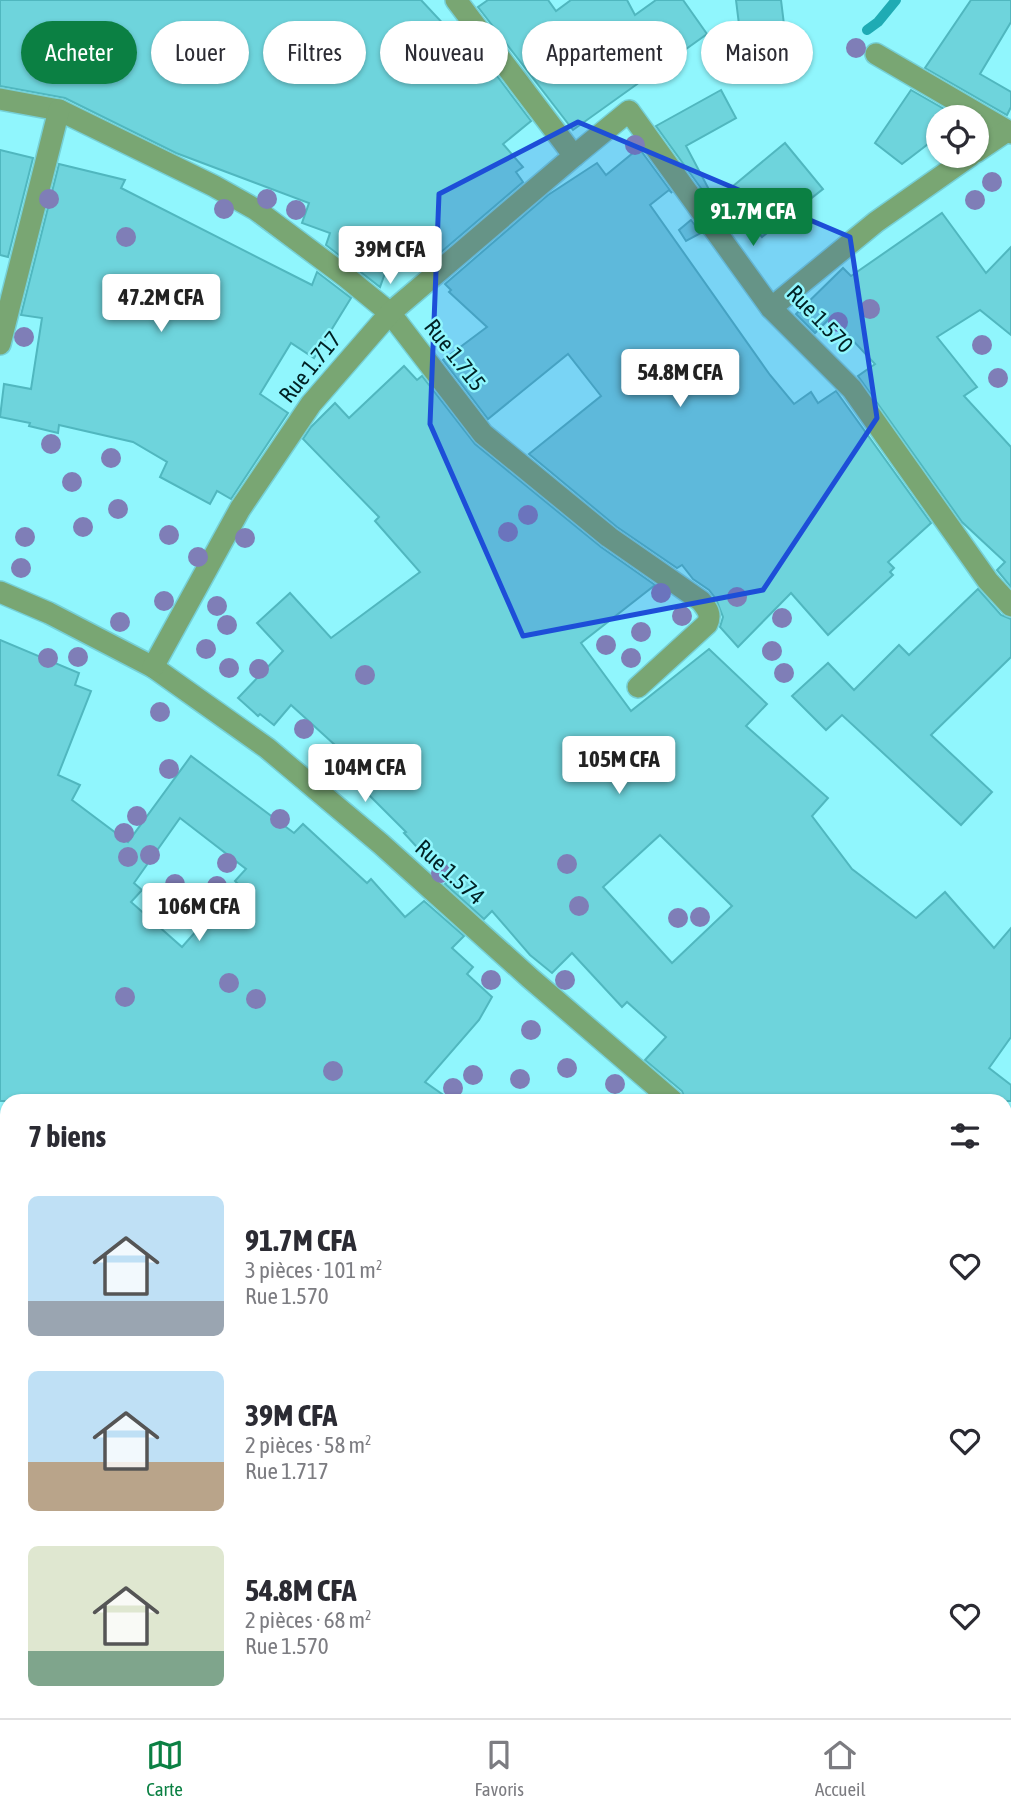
<!DOCTYPE html>
<html lang="fr">
<head>
<meta charset="utf-8">
<style>
  :root { --surface:#fff; --page:#f2f2f3; --text:#2b2b33; --muted:#7c7c81; --line:#e1e1e2; --accent:#0b8043 }
  body { margin:0; font-family:"Asap Condensed",sans-serif; background:var(--page); color:var(--text); height:100vh; display:flex; flex-direction:column; font-size:26px; white-space:nowrap }
  * { box-sizing:border-box; margin:0 }
  p { font-size:23px; color:var(--muted) }
  .icon { flex:none; width:38px; height:38px; fill:none; stroke:currentColor; stroke-width:2; stroke-linecap:round; stroke-linejoin:round }
  .map { position:relative; flex:1; overflow:hidden }
  .details { position:absolute; left:0px; top:1094px; width:1012px; height:625px; display:flex; flex-direction:column; background:var(--surface); border-radius:21px 21px 0 0; box-shadow:0 2px 5px #0004 }
  .details>* { flex:none }
  .guide { position:absolute; left:21px; top:21px; width:970px; height:63px; display:flex; gap:14px }
  .buttons { position:absolute; left:926px; top:105px; display:grid; gap:14px }
  .buttons a { display:grid; place-items:center; width:63px; height:63px; border-radius:50%; background:var(--surface); box-shadow:0 2px 5px #0004; font-size:35px }
  .price { position:absolute; translate:-50% -60px; padding:0 16px; border-radius:7px; background:#fff; color:#222; font-size:23px; line-height:46px; filter:drop-shadow(0 2px 4px #0008) }
  .price::after { content:''; position:absolute; left:50%; top:42px; width:21px; height:16px; margin-left:-10px; background:inherit; clip-path:polygon(0 0,100% 0,50% 100%) }
  .price.on { background:var(--accent); color:#fff }
  ul { padding:0; list-style:none }
  li { display:flex; align-items:center; gap:21px; height:175px; padding:0 28px }
  li span { display:grid; place-items:center; flex:none; width:196px; height:140px; border-radius:10px; color:#555 }
  li>.icon { margin-inline-start:auto }
  span .icon { width:84px; height:84px; fill:#fffc; stroke-width:1 }
  li b { font-size:30px }
  h2 { display:flex; justify-content:space-between; align-items:center; height:84px; padding:0 28px; font-size:30px }
  .tag { padding:0 24px; border-radius:32px; background:var(--surface); box-shadow:0 2px 5px #0004; font-size:24px; line-height:63px }
  .tag.on { background:var(--accent); color:#fff }
  .tab-bar { display:flex; justify-content:space-around; align-items:center; height:98px; border-top:2px solid var(--line); background:var(--surface); font-size:19px; color:var(--muted) }
  .tab-bar a { display:grid; justify-items:center; gap:4px }
  .tab-bar .on { color:var(--accent) }
  .map>svg:first-child { display:block }
</style>
</head>
<body>
<div class="map">
<svg width="1011" height="1718" viewBox="0 0 1011 1718">
  <rect width="100%" height="100%" fill="#90f6fd"/>
  <path fill="#d1a6d8" d="M0 1206 7 1209V1712H169L166 1718H0Z"/>
  <g fill="none" stroke-linecap="round" stroke-linejoin="round">
    <path stroke="#1fabb4" stroke-width="10" d="M867 30 878 22 896 0"/>
  </g>
  <g fill="#6ed4dc" stroke="#50b7bf" stroke-width="2" fill-rule="evenodd">
    <path d="M0 0H421L448 29 457 23 531 121 503 144 523 167 516 172 523 182 426 265 398 237 380 287 326 245 330 233 302 223 309 203 176 153 65 98 0 86Z"/>
    <path d="M488 0H548L556 11 571 0H627L635 15 656 0H683L707 34 573 130 478 7Z"/>
    <path d="M736 0H781L786 41 742 49Z"/>
    <path d="M971 0H1011V22L980 74 1011 92V107L1007 115 925 68Z"/>
    <path d="M721 90 736 118 686 146 715 201 785 143 823 189 762 237 741 211 725 220 729 227 656 126Z"/>
    <path d="M911 90 958 117H938V141L936 138 902 164 875 143Z"/>
    <path d="M639 148 672 193 669 190 650 205 770 375 794 404 811 392 818 403 836 391 931 523 888 562 894 568 890 572 893 575 828 635 791 593 738 647 720 627 723 617 716 599 709 590 693 579 682 565 677 568 617 527 529 454 601 396 568 354 488 419 443 360 487 327 449 292 451 290 445 284 548 195 597 163 606 175Z"/>
    <path d="M0 150 33 158 8 257 0 255Z"/>
    <path d="M59 164 125 180 121 188 312 285 317 272 351 298 314 358 291 343 260 394 288 413 231 499 217 491 210 504 160 477 167 462 133 442 59 425 58 433 29 426 30 423 0 417 4 384 31 389 42 318 21 315Z"/>
    <path d="M942 213 986 273 1011 247V335L980 310 937 337 977 387 964 396 1011 447V587L997 570 1005 562 962 522 858 376 875 364 831 317 815 333 796 314 843 268 851 276Z"/>
    <path d="M691 220 701 233 686 241 679 230Z"/>
    <path d="M404 366 417 380 422 376 475 444 601 547 655 585 581 643 631 711 709 649 767 704 746 726 828 798 812 816 852 869 916 918 945 892 994 948 1011 928V1037L989 1068 1011 1085V1101H686L682 1091 645 1060 666 1037 627 1002 622 1007 572 953 552 973 530 955 492 911 484 919 445 884 448 881 404 833 406 832 359 785 369 776 291 705 274 725 260 714 258 716 238 698 283 651 257 623 290 593 331 638 420 572 375 521 379 517 303 439 311 427 335 403 349 418ZM660 835 732 906 672 963 603 887Z"/>
    <path d="M978 589 1001 615 1011 619V657L931 735 992 792 961 825 842 715 826 730 792 696 828 663 854 690 899 645 909 655Z"/>
    <path d="M0 640 79 673 75 685 91 691 58 775 80 785 72 800 128 842 191 756 294 833 303 824 367 883 371 879 405 917 424 901 464 936 452 948 473 967 467 974 492 997 479 1020 425 1082 452 1101H0ZM180 818 246 869 235 881 238 884 182 947 131 902 142 890 134 883Z"/>
  </g>
  <g fill="none" stroke-linecap="round" stroke-linejoin="round">
    <defs>
      <g id="minor">
        <path d="M456 0 574 156 629 111 771 308 852 389 988 581 1011 606"/>
        <path d="M876 54 1011 133"/>
        <path d="M0 99 59 110 214 186 255 209 346 277 390 313 483 434 609 537 701 601C707 609 712 614 707 624L638 687"/>
        <path d="M976 152 1007 131"/>
        <path d="M771 308 876 222 970 156"/>
        <path d="M0 344 59 110"/>
        <path d="M0 592 49 613 153 667 267 748 381 844 530 978 673 1101"/>
        <path d="M153 667 240 509 311 404 390 313 574 156"/>
        <path d="M1004 1379 1011 1384"/>
        <path d="M0 1647 7 1656"/>
        <path d="M838 1712 845 1718"/>
        <path d="M32 1718 33 1712"/>
      </g>
      <path id="major" d="M999 1718 1011 1705"/>
    </defs>
    <use href="#minor" stroke="#76d0d6" stroke-width="24"/>
    <use href="#major" stroke="#76d0d6" stroke-width="24"/>
    <use href="#minor" stroke="#79a673" stroke-width="21"/>
    <use href="#major" stroke="#246d1e" stroke-width="21"/>
  </g>
  <g fill="#7f7eb7">
    <circle cx="856" cy="48" r="10"/>
    <circle cx="635" cy="145" r="10"/>
    <circle cx="992" cy="182" r="10"/>
    <circle cx="49" cy="199" r="10"/>
    <circle cx="267" cy="199" r="10"/>
    <circle cx="975" cy="200" r="10"/>
    <circle cx="224" cy="209" r="10"/>
    <circle cx="296" cy="210" r="10"/>
    <circle cx="126" cy="237" r="10"/>
    <circle cx="870" cy="309" r="10"/>
    <circle cx="838" cy="322" r="10"/>
    <circle cx="24" cy="337" r="10"/>
    <circle cx="982" cy="345" r="10"/>
    <circle cx="998" cy="378" r="10"/>
    <circle cx="51" cy="444" r="10"/>
    <circle cx="111" cy="458" r="10"/>
    <circle cx="72" cy="482" r="10"/>
    <circle cx="118" cy="509" r="10"/>
    <circle cx="528" cy="515" r="10"/>
    <circle cx="83" cy="527" r="10"/>
    <circle cx="508" cy="532" r="10"/>
    <circle cx="169" cy="535" r="10"/>
    <circle cx="25" cy="537" r="10"/>
    <circle cx="245" cy="538" r="10"/>
    <circle cx="198" cy="557" r="10"/>
    <circle cx="21" cy="568" r="10"/>
    <circle cx="661" cy="593" r="10"/>
    <circle cx="737" cy="597" r="10"/>
    <circle cx="164" cy="601" r="10"/>
    <circle cx="217" cy="606" r="10"/>
    <circle cx="682" cy="616" r="10"/>
    <circle cx="782" cy="618" r="10"/>
    <circle cx="120" cy="622" r="10"/>
    <circle cx="227" cy="625" r="10"/>
    <circle cx="641" cy="632" r="10"/>
    <circle cx="606" cy="645" r="10"/>
    <circle cx="206" cy="649" r="10"/>
    <circle cx="772" cy="651" r="10"/>
    <circle cx="78" cy="657" r="10"/>
    <circle cx="48" cy="658" r="10"/>
    <circle cx="631" cy="658" r="10"/>
    <circle cx="229" cy="668" r="10"/>
    <circle cx="259" cy="669" r="10"/>
    <circle cx="784" cy="673" r="10"/>
    <circle cx="365" cy="675" r="10"/>
    <circle cx="160" cy="712" r="10"/>
    <circle cx="304" cy="729" r="10"/>
    <circle cx="169" cy="769" r="10"/>
    <circle cx="355" cy="769" r="10"/>
    <circle cx="137" cy="816" r="10"/>
    <circle cx="280" cy="819" r="10"/>
    <circle cx="124" cy="833" r="10"/>
    <circle cx="150" cy="855" r="10"/>
    <circle cx="128" cy="857" r="10"/>
    <circle cx="227" cy="863" r="10"/>
    <circle cx="567" cy="864" r="10"/>
    <circle cx="441" cy="873" r="10"/>
    <circle cx="175" cy="884" r="10"/>
    <circle cx="217" cy="886" r="10"/>
    <circle cx="579" cy="906" r="10"/>
    <circle cx="700" cy="917" r="10"/>
    <circle cx="678" cy="918" r="10"/>
    <circle cx="491" cy="980" r="10"/>
    <circle cx="565" cy="980" r="10"/>
    <circle cx="229" cy="983" r="10"/>
    <circle cx="125" cy="997" r="10"/>
    <circle cx="256" cy="999" r="10"/>
    <circle cx="531" cy="1030" r="10"/>
    <circle cx="567" cy="1068" r="10"/>
    <circle cx="333" cy="1071" r="10"/>
    <circle cx="473" cy="1075" r="10"/>
    <circle cx="520" cy="1079" r="10"/>
    <circle cx="615" cy="1084" r="10"/>
    <circle cx="453" cy="1088" r="10"/>
  </g>
  <path fill="#1d4ed8" fill-opacity="0.2" stroke="#1d4ed8" stroke-width="5" stroke-linejoin="round" d="M578 122 850 237 877 418 763 590 523 636 430 424 439 194Z"/>
  <g text-anchor="middle" dominant-baseline="central" stroke-width="5" stroke-linejoin="round" paint-order="stroke">
    <g font-size="23" fill="#002124" stroke="#90f6fd">
      <text transform="translate(820 319) rotate(46)">Rue 1.570</text>
      <text transform="translate(455 355) rotate(52)">Rue 1.715</text>
      <text transform="translate(310 367) rotate(-51)">Rue 1.717</text>
      <text transform="translate(450 872) rotate(42)">Rue 1.574</text>
    </g>
  </g>
</svg>
<div class="buttons">
<a><svg class="icon" aria-label="locate" viewBox="0 0 24 24"><circle cx="12" cy="12" r="6"/><path d="M12 2v4M12 18v4M2 12h4M18 12h4"/></svg></a>
</div>
<b class="price on" style="left:753px;top:248px">91.7M CFA</b>
<b class="price" style="left:390px;top:286px">39M CFA</b>
<b class="price" style="left:161px;top:334px">47.2M CFA</b>
<b class="price" style="left:680px;top:409px">54.8M CFA</b>
<b class="price" style="left:619px;top:796px">105M CFA</b>
<b class="price" style="left:365px;top:804px">104M CFA</b>
<b class="price" style="left:199px;top:943px">106M CFA</b>
<div class="guide">
<a class="tag on">Acheter</a>
<a class="tag">Louer</a>
<a class="tag">Filtres</a>
<a class="tag">Nouveau</a>
<a class="tag">Appartement</a>
<a class="tag">Maison</a>
</div>
<section class="details">
<h2>7 biens<svg class="icon" aria-label="filters" viewBox="0 0 24 24"><path d="M4 7h16M4 17h16"/><circle cx="9" cy="7" r="2"/><circle cx="15" cy="17" r="2"/></svg></h2>
<ul>
<li><span style="background:linear-gradient(#bfe0f5 75%,#9aa5b1 0)"><svg class="icon" aria-label="home" viewBox="0 0 24 24"><path d="M3 11l9-7 9 7M6 9v11h12V9"/></svg></span><div><b>91.7M CFA</b><p>3 pièces · 101 m²</p><p>Rue 1.570</p></div><svg class="icon" aria-label="heart" viewBox="0 0 24 24"><path d="M12 20l-8-8c-3-5 5-10 8-4 3-6 11-1 8 4z"/></svg></li>
<li><span style="background:linear-gradient(#bfe0f5 65%,#b9a48a 0)"><svg class="icon" aria-label="home" viewBox="0 0 24 24"><path d="M3 11l9-7 9 7M6 9v11h12V9"/></svg></span><div><b>39M CFA</b><p>2 pièces · 58 m²</p><p>Rue 1.717</p></div><svg class="icon" aria-label="heart" viewBox="0 0 24 24"><path d="M12 20l-8-8c-3-5 5-10 8-4 3-6 11-1 8 4z"/></svg></li>
<li><span style="background:linear-gradient(#dfe7d0 75%,#7fa58c 0)"><svg class="icon" aria-label="home" viewBox="0 0 24 24"><path d="M3 11l9-7 9 7M6 9v11h12V9"/></svg></span><div><b>54.8M CFA</b><p>2 pièces · 68 m²</p><p>Rue 1.570</p></div><svg class="icon" aria-label="heart" viewBox="0 0 24 24"><path d="M12 20l-8-8c-3-5 5-10 8-4 3-6 11-1 8 4z"/></svg></li>
</ul>
</section>
</div>
<nav class="tab-bar">
<a class="on"><svg class="icon" aria-label="map" viewBox="0 0 24 24"><path d="M3 6l6-2 6 2 6-2v14l-6 2-6-2-6 2zM9 4v14M15 6v14"/></svg>Carte</a>
<a><svg class="icon" aria-label="saved" viewBox="0 0 24 24"><path d="M7 4h10v16l-5-4-5 4z"/></svg>Favoris</a>
<a><svg class="icon" aria-label="home" viewBox="0 0 24 24"><path d="M3 11l9-7 9 7M6 9v11h12V9"/></svg>Accueil</a>
</nav>
</body>
</html>
